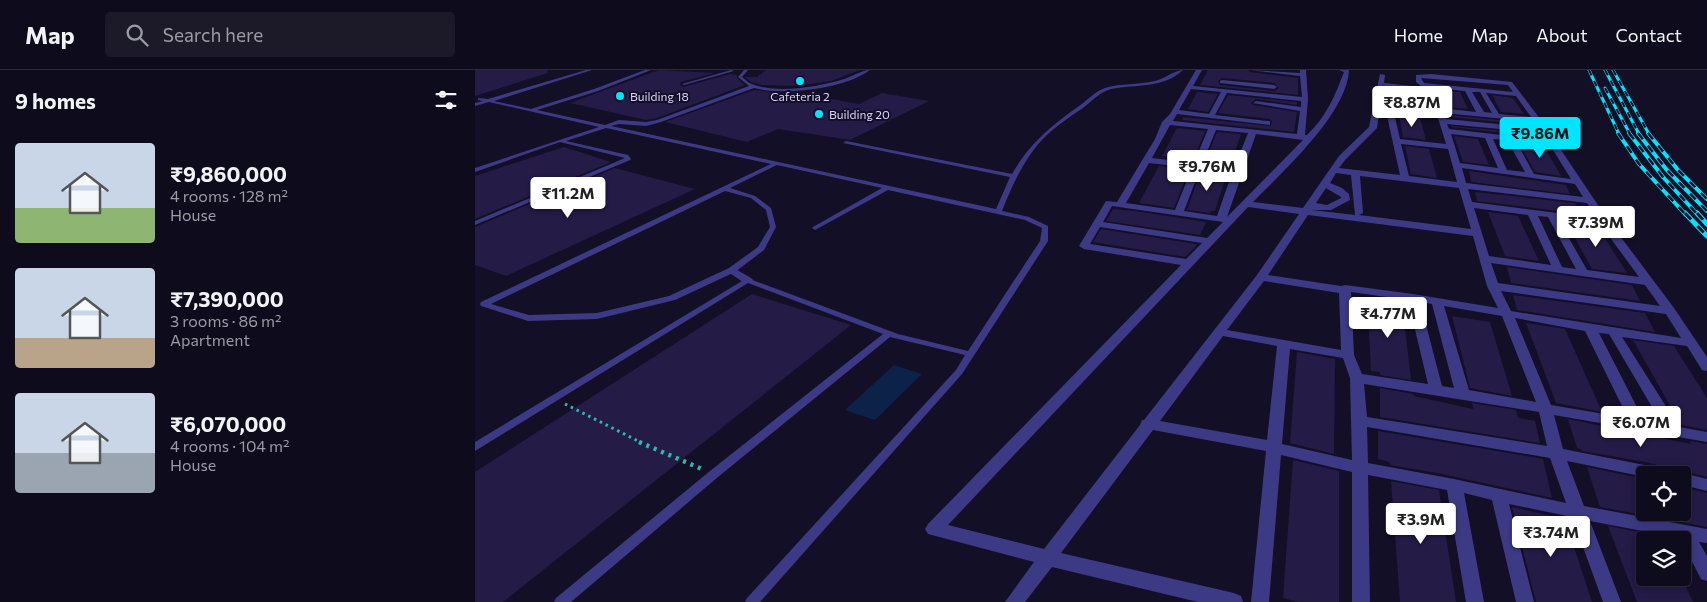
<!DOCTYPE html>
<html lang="en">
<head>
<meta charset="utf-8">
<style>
  :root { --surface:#0e0b1c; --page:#1c1929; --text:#f1f3f6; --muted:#9b9ba3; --line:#2e2b3b; --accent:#00e5ff }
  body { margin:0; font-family:Commissioner,sans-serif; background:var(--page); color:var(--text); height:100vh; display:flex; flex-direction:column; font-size:19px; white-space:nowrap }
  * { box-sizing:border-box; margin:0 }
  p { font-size:16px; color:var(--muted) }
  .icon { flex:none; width:28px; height:28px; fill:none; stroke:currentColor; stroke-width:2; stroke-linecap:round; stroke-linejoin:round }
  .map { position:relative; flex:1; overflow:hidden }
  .side { display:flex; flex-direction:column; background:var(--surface); width:475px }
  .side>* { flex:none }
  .tools { position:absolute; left:1161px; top:396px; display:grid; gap:10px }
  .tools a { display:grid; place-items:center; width:55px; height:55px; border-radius:5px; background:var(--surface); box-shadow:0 2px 12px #0003,0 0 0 1px var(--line); font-size:25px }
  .price { position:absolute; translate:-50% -42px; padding:0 11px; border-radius:5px; background:#fff; color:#222; font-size:16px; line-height:32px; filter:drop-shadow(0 1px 2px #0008) }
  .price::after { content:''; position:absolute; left:50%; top:30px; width:15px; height:11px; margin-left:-8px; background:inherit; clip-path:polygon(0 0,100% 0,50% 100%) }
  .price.active { background:var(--accent); color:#111 }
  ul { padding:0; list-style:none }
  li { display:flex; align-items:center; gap:15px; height:125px; padding:0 15px }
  li span { display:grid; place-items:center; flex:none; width:140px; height:100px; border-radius:5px; color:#555 }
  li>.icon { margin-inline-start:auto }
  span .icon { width:60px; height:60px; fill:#fffc; stroke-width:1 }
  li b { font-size:21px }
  h2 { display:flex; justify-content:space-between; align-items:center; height:60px; padding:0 15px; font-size:21px }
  header { display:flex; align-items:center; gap:30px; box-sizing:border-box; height:70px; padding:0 25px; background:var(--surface); border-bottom:1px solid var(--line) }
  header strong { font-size:24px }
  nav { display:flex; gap:28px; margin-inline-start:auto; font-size:18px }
  .search { width:350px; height:45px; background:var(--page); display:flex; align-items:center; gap:12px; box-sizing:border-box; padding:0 18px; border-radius:5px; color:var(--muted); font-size:19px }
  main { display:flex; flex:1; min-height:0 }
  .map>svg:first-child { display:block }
</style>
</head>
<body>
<header>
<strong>Map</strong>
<div class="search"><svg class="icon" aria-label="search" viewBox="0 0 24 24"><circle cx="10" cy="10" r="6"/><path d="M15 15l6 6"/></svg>Search here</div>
<nav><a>Home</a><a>Map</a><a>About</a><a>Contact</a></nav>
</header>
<main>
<section class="side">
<h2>9 homes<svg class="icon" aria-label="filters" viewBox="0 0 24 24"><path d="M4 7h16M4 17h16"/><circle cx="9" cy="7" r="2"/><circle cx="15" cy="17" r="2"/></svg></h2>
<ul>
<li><span style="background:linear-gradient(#c9d6e8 65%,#8fb573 0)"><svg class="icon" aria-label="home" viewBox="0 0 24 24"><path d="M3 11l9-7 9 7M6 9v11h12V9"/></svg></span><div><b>₹9,860,000</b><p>4 rooms · 128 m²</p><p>House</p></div></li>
<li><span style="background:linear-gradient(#c9d6e8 70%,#b9a48a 0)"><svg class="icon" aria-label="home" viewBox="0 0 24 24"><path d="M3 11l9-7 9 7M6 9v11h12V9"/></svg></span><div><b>₹7,390,000</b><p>3 rooms · 86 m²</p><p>Apartment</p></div></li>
<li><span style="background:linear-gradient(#c9d6e8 60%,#9aa5b1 0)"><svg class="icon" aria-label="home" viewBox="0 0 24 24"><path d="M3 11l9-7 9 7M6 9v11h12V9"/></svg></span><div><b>₹6,070,000</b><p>4 rooms · 104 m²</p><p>House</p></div></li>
</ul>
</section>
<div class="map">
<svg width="1232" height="532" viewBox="0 0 1232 532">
  <rect width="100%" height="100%" fill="#130f26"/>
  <path fill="#0c2248" d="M419 295 447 304 400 350 370 340Z"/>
  <g fill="#241b47" fill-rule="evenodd">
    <path d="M0 0H72L73 3 0 26Z"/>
    <path d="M184 0 240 3 206 12 205 15 208 17 255 4 262 5V8L270 15 182 48 171 50 95 33Z"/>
    <path d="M291 0H385L356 11 321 16 287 15 276 12 270 7H282Z"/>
    <path d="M733 0H773L775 2 823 8V25L725 15ZM747 8 799 13 804 18 799 21 745 15 743 11Z"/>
    <path d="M279 20 306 23 327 22 324 23 384 34 407 23 454 31 375 70 303 59 272 72 190 52Z"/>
    <path d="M919 20 939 22 943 39 922 38Z"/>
    <path d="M965 21 985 22 993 39 971 37Z"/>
    <path d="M722 22 743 24 733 42 713 39Z"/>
    <path d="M753 25 822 32V35L781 29 776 33 778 35 822 42 819 62 707 50 708 47 796 56 797 51 795 49 743 43Z"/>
    <path d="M1017 25 1038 28 1049 44 1026 42Z"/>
    <path d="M924 45 945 48 951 70 928 67Z"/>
    <path d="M974 45 1054 53 1055 55 974 47Z"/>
    <path d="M976 56 1061 64 1063 67 976 57Z"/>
    <path d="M702 58 730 61 718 91 687 86Z"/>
    <path d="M742 62 766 64 755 96 730 92Z"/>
    <path d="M979 66 1003 69 1014 95 988 92Z"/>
    <path d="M1044 73 1069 76 1086 106 1060 102Z"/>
    <path d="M930 76 954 79 962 108 936 104Z"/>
    <path d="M89 77 136 92 0 149V106Z"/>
    <path d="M684 96 714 100 699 138 664 133Z"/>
    <path d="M140 98 220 119 31 206 0 195V157Z"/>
    <path d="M726 101 752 104 740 141H736L735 143 712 140Z"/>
    <path d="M994 101 1091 115 1095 124 996 112Z"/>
    <path d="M1000 122 1100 133 1107 144 1002 131Z"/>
    <path d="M638 139 660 141 731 152 725 165 631 151Z"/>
    <path d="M1013 142 1043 146 1064 191 1030 186Z"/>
    <path d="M1091 152 1122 156 1152 203 1117 199Z"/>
    <path d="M626 159 721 174 722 175 710 187 618 172Z"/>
    <path d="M1032 197 1157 215 1165 231 1036 213Z"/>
    <path d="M277 224 376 255 28 532H0V402Z"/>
    <path d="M1038 225 1170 243 1180 262 1042 240Z"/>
    <path d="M892 228 927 233 936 310 905 305V302L896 301Z"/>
    <path d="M977 246 1015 252 1037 326 995 318Z"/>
    <path d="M1051 253 1090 259 1127 342 1081 333Z"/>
    <path d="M1158 270 1199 276 1232 328V360L1206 355Z"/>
    <path d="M822 282 860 289 859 384 815 373Z"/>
    <path d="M905 318 938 324 939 326 998 339 997 333 1041 340 1043 348 1060 351 1065 373 905 347Z"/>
    <path d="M1093 349 1216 374 1215 371 1232 374V407L1170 392 1107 381 1106 379 1102 378Z"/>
    <path d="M903 361 1068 389 1077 428 962 403 915 395 914 392 903 389Z"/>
    <path d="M818 390 864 401V532H823L808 528Z"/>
    <path d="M1112 397 1170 409V442H1208V417L1232 423V457L1125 437Z"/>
    <path d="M916 411 964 420 981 532H925Z"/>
    <path d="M1037 437 1090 449 1117 532H1061Z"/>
    <path d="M1133 456 1204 470H1170V508H1207L1218 532H1162Z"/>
  </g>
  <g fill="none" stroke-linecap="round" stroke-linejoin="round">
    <path stroke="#2fb8b0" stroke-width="3" stroke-dasharray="2.5 4" stroke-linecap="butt" d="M90 334 167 373"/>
    <path stroke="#2fb8b0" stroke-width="4.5" stroke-dasharray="3 5" stroke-linecap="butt" d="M164 372 227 399"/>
    <g fill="#3d3a85" fill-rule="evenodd">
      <path d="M111 0H117L19 31 56 39 119 19 170 0H176L123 21 62 40 130 55 144 50 171 52 182 50 274 16 263 7 269 0H273L267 7C270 9 273 13 277 14 301 24 341 17 366 10 375 8 386 0 395 0 370 19 309 26 279 18L186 52 171 56 144 54 136 56 521 139 535 107 368 73 371 71 537 104C555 73 576 56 604 36 613 30 620 21 630 18 646 13 663 15 680 11 689 9 700 0 708 0 688 19 661 14 636 19 625 22 617 31 608 38 593 48 578 58 566 71 548 91 537 116 527 141L554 147 573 156V171L487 304 285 532H270L272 528 481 300 490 285 415 267 243 407 96 532H79L81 528 235 401 408 264 273 213 0 381V372L272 208 423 264 493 281 565 171 567 158 550 150 413 120 340 160 337 158 338 157 407 118 302 95 255 118 280 126 296 138 301 157 289 180 260 202 200 230 122 249 53 251 6 236 5 234 6 232 296 94 131 58 91 71 153 85 156 89 155 90 0 155V151L150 88 85 72 0 102V98L124 57 14 32 0 36V33L8 31 3 30V28L13 29ZM250 121 276 128 291 140 295 157 283 177 254 198 194 226 122 243 54 245 16 234Z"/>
      <path d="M256 0 259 1 209 15 207 14Z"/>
    </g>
    <g fill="#3d3a85" fill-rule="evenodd">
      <path d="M721 0H727L718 16 827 27 825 6 775 0 825 3V0H831L833 29 830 65H832C851 47 860 26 869 2L864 0H874C872 44 808 101 778 132L828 138 864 86 894 57 905 4 910 5 909 13 947 17 941 12V5L956 4 1037 12 1066 50 1133 150 1199 238 1232 287V301L1227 300 1212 276 1147 267 1204 357 1232 362V372L1169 361 1165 362 1159 359 1079 345 1088 379 1190 399 1196 401 1198 405H1170V407L1092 391 1109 436 1232 459V473L1224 472 1232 486V511L1226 509 1208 474V470L1204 468 1115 451 1146 532H1128L1097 447 1034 434 1059 532H1041L1017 430 989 423 1009 532H991L972 420 893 405 895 532H877V402L806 385 794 532H776L791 381 678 360 586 483 759 523 766 526 768 532H723L577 497 550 532H530L559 492 453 464 450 459 453 454 706 195 609 179 604 176 631 131 642 132 680 69 687 52 695 44ZM946 8 1033 15 1038 22 949 13ZM908 17 951 22 961 43 918 39 913 20ZM955 18 990 21 1001 42 966 38ZM716 19 746 22 734 44 704 40ZM997 22H1005L1017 43 1009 42ZM752 23 826 31V37L781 31 778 33 825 41 822 64 698 51 702 44 795 55V51H792L740 45ZM907 23 925 105 864 98 870 90 902 58ZM1011 23 1041 26 1056 47 1024 44ZM919 43 963 48 971 74 925 69ZM968 43 1060 52 1064 58 971 49ZM972 54 1067 63 1071 70 974 59ZM695 55 733 59 719 93 677 88ZM741 60 773 63 759 98 727 94ZM781 64 828 70 752 147ZM976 64 1010 68 1023 98 985 93ZM1018 69 1032 70 1050 102 1032 100ZM1041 71 1075 75 1096 109 1059 104ZM926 74 973 79 982 112 934 106ZM674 93 717 98 700 140 651 133ZM987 98 1100 114 1108 127 991 113ZM725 99 757 103 742 146 709 141ZM861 103 876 105 880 145 837 140H856L875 130 874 124 867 118 855 113ZM885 106 984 118 996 159 884 145 888 143ZM851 118 866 127V128L852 135 841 133ZM993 119 1112 133 1122 148 997 132ZM637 136 748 152 732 168 628 152ZM773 137 824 144 782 205 669 350H667L665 355 569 479 473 455ZM999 138 1053 145 1076 195 1014 186ZM833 145 998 166 1012 216 1023 238 938 224 870 215 866 216 793 205ZM1063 146 1073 147 1101 199 1087 197ZM1083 149 1126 155 1164 207 1112 200ZM625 157 727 173 711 189 615 174ZM1016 193 1170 215 1185 236 1023 213ZM789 211 864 223 866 280 752 260ZM1026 221 1191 244 1206 268 1036 241ZM876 222 933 230 953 314 887 304 879 285ZM945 232 957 234 979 318 967 316ZM969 236 1027 246 1061 332 994 320ZM1040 248 1110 261 1153 348 1076 335ZM1124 263 1134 264 1187 354 1169 351ZM748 266 802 276 792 370 685 351ZM815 279 868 288 875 308 877 390 807 374ZM889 314 1064 342 1072 376 892 347ZM892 357 1075 388 1091 433 979 409 893 393Z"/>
      <path d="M747 10 799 15 802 17 799 19 745 13V11Z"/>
      <path d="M257 197 276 208 278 210 276 212H268L253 202 252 200Z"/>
      <path d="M1208 403 1232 409V421L1208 415V405H1202Z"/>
    </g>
    <defs>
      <g id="rail-far2">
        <path d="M1114 0 1144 64"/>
        <path d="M1130 0 1164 64"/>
        <path d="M1138 0 1174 64"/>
        <path d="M1130 18 1155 64"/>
      </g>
      <g id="rail-far1">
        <path d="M1143 63 1164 94 1211 145"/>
        <path d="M1154 63 1188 107 1223 145"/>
        <path d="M1163 63 1191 99 1232 141"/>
        <path d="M1173 63 1203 100 1232 129"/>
      </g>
      <g id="rail">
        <path d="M1210 143 1232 166"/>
        <path d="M1222 143 1232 154"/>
      </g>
    </defs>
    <use href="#rail-far2" stroke="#00e5ff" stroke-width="3"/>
    <use href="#rail-far1" stroke="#00e5ff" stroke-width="4"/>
    <use href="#rail" stroke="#00e5ff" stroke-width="5"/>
    <use href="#rail-far2" stroke="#130f26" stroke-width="2" stroke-dasharray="6" stroke-linecap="butt"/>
    <use href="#rail-far1" stroke="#130f26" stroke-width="2.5" stroke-dasharray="8" stroke-linecap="butt"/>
    <use href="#rail" stroke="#130f26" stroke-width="3" stroke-dasharray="9" stroke-linecap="butt"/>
  </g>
  <g fill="#00e5ff" stroke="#130f26" stroke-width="2">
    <circle cx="325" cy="11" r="5"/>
    <circle cx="145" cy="26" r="5"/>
    <circle cx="344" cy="44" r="5"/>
  </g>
  <g text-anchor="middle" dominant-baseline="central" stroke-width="4" stroke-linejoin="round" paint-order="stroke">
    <g font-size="12" fill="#d9d4ff" stroke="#130f26" text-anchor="start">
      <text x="155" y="26">Building 18</text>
      <text x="325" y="26" text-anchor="middle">Cafeteria 2</text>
      <text x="354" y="44">Building 20</text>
    </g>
  </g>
</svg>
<div class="tools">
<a><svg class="icon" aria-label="locate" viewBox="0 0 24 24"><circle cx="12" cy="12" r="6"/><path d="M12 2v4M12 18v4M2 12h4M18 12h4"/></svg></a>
<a><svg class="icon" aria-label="layers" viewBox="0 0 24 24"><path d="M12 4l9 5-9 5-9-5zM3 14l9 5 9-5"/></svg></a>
</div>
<b class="price" style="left:937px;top:58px">₹8.87M</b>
<b class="price active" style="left:1065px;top:89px">₹9.86M</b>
<b class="price" style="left:732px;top:122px">₹9.76M</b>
<b class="price" style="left:93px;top:149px">₹11.2M</b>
<b class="price" style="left:1121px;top:178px">₹7.39M</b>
<b class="price" style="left:913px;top:269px">₹4.77M</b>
<b class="price" style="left:1166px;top:378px">₹6.07M</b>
<b class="price" style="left:946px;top:475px">₹3.9M</b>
<b class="price" style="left:1076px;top:488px">₹3.74M</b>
</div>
</main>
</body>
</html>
